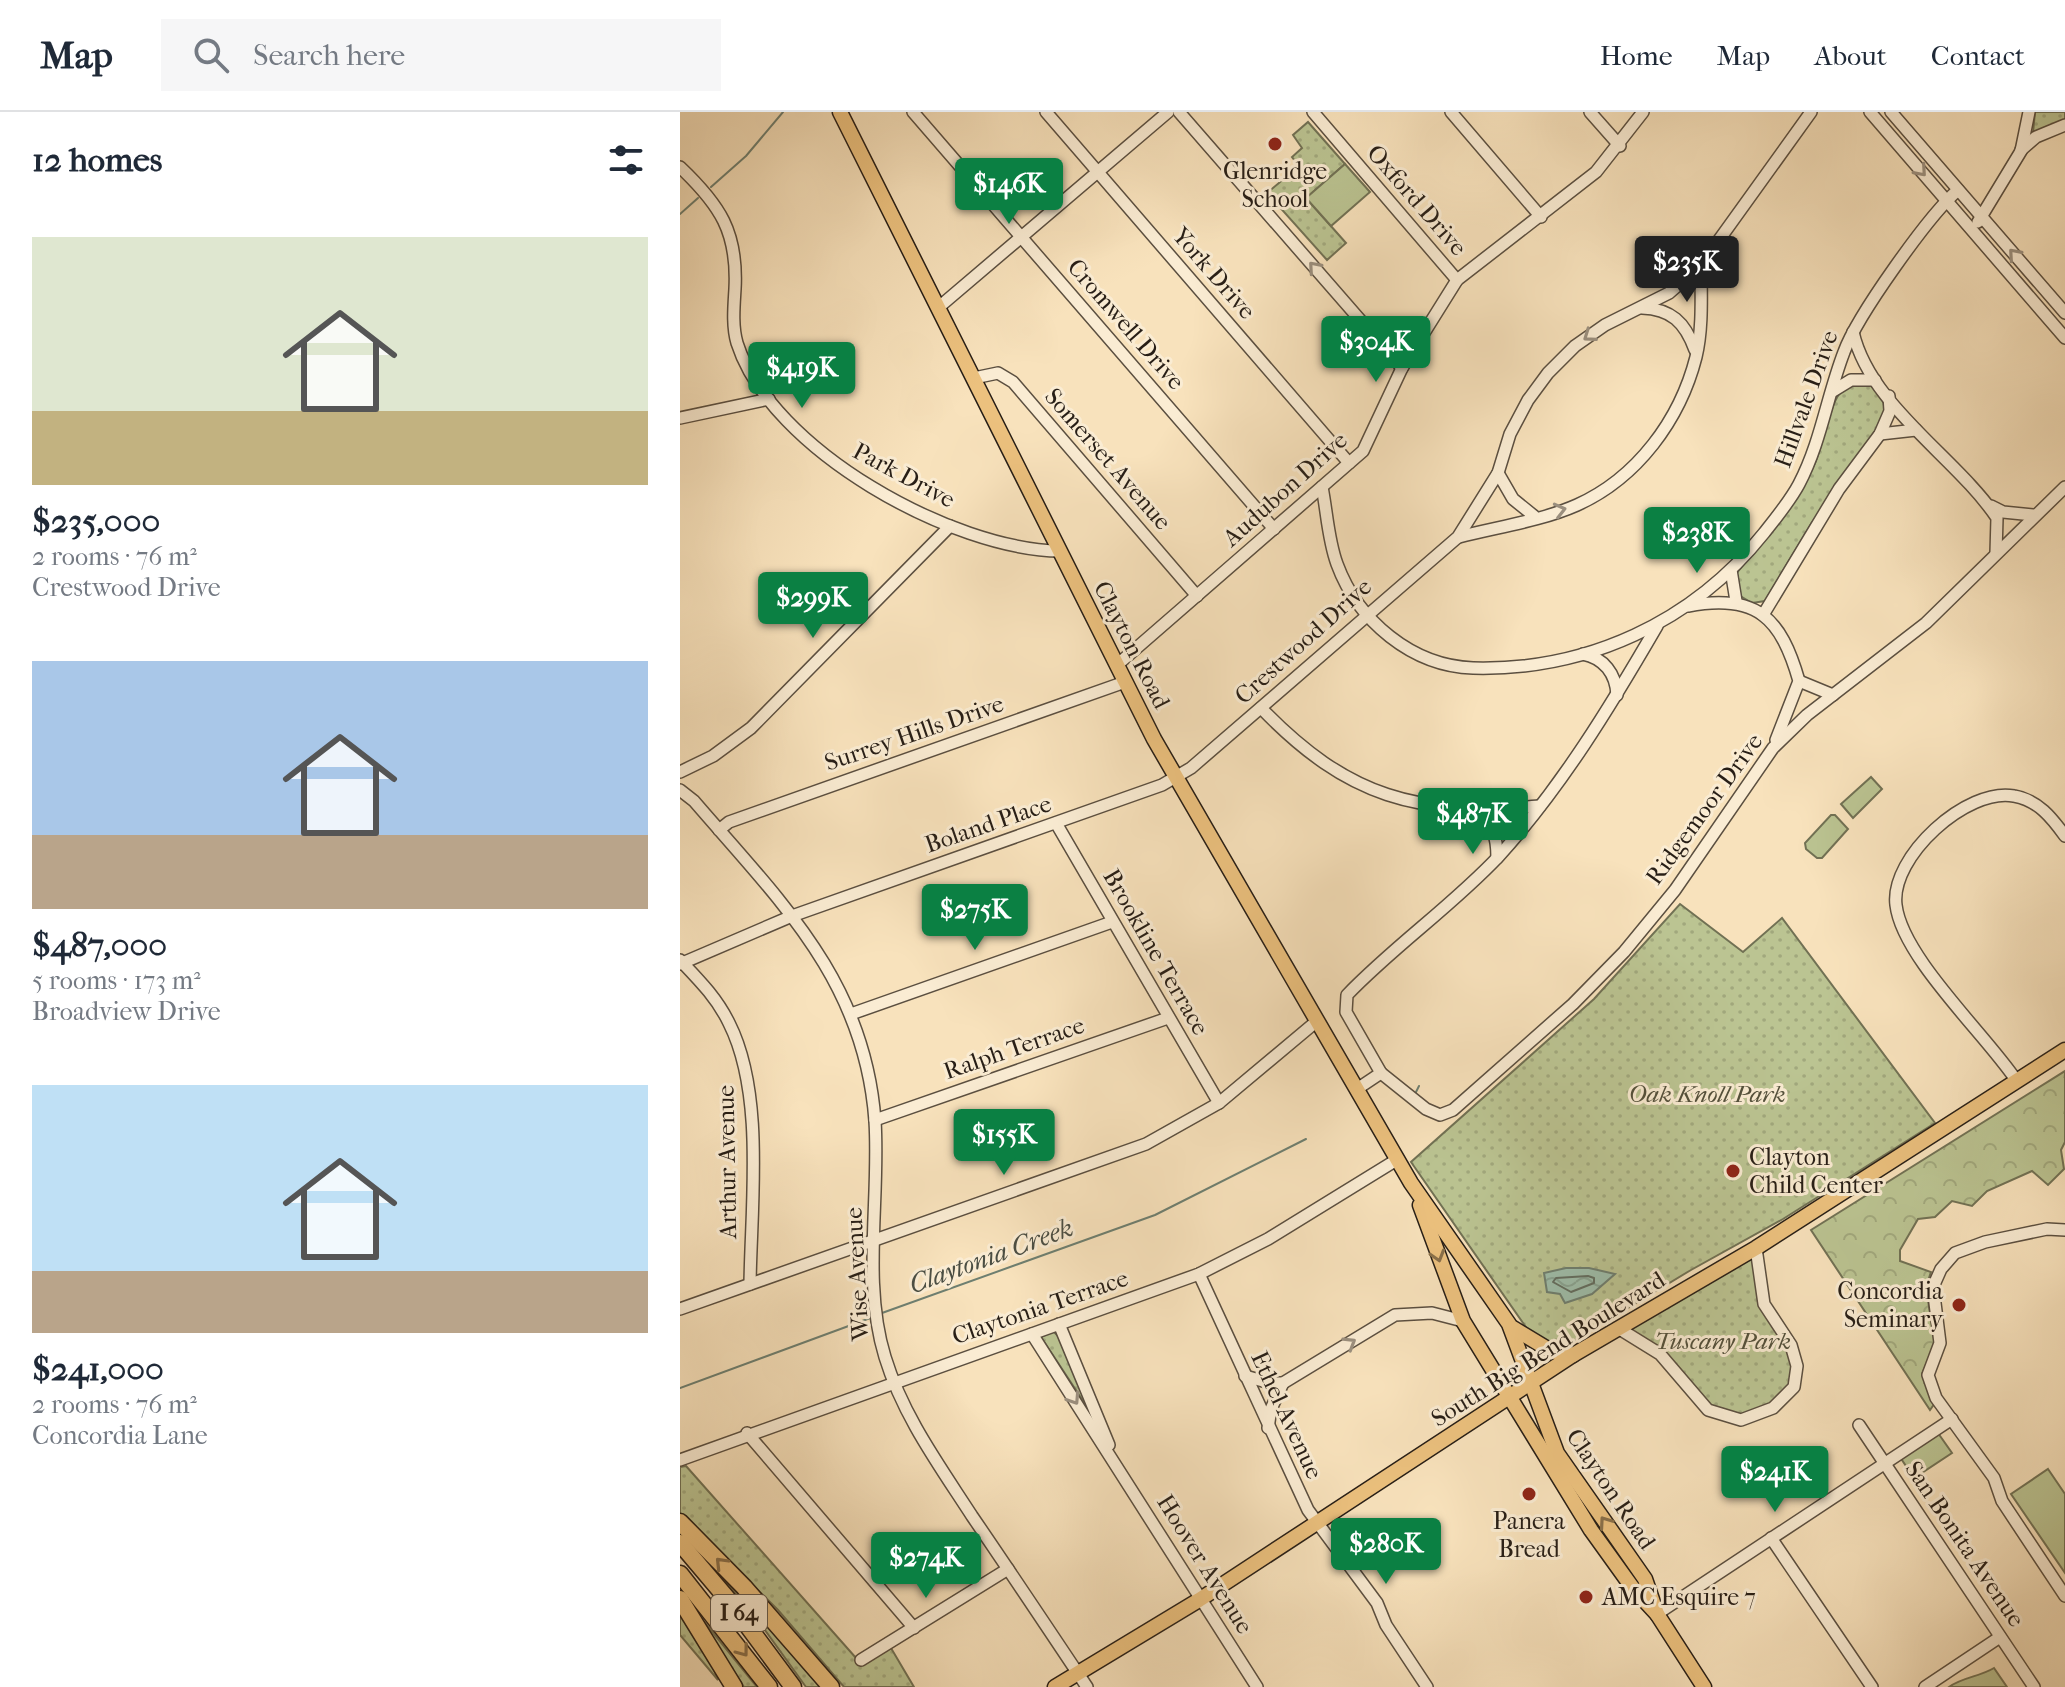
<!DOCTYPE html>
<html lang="en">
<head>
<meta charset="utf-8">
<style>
  :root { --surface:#fff; --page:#f6f6f7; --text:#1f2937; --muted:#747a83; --line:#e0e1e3; --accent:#0b8043 }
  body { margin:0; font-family:"IM FELL French Canon",serif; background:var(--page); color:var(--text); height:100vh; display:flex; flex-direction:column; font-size:30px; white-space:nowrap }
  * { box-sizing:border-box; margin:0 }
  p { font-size:26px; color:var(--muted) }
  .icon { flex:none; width:44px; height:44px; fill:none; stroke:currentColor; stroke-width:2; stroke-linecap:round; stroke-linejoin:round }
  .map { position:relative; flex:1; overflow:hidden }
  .drawer { display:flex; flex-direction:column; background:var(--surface); width:680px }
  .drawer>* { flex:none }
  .price { position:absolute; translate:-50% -68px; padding:0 18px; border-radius:8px; background:var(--accent); color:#fff; font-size:26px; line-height:52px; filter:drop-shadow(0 2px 4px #0008) }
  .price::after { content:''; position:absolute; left:50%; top:48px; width:24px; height:18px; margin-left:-12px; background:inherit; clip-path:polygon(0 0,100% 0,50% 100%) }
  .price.active { background:#222; color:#fff }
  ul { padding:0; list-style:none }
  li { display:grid; align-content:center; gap:16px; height:424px; padding:0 32px }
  li span { display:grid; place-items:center; height:248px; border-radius:0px; color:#555 }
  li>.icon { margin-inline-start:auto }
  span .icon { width:144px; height:144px; fill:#fffc; stroke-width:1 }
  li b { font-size:34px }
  h2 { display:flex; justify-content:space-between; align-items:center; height:96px; padding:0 32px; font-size:34px }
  header { display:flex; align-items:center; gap:48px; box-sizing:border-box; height:112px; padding:0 40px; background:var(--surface); border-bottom:2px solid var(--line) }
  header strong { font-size:38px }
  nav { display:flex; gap:44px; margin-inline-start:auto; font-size:28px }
  .search { width:560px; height:72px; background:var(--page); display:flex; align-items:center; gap:20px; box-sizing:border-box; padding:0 28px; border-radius:0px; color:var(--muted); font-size:30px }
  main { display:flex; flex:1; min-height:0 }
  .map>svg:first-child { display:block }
</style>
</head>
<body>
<header>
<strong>Map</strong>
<div class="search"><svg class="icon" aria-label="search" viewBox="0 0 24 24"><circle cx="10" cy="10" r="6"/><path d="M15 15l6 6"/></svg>Search here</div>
<nav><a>Home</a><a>Map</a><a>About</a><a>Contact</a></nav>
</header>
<main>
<section class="drawer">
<h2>12 homes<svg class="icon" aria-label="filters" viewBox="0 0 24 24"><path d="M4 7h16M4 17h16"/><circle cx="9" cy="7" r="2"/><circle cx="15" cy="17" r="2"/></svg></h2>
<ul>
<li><span style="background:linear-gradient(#dfe7d0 70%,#c2b280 0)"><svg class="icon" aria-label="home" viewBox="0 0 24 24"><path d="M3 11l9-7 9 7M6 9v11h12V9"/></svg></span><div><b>$235,000</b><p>2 rooms · 76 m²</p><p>Crestwood Drive</p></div></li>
<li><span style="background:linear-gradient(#a9c7e8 70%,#b9a48a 0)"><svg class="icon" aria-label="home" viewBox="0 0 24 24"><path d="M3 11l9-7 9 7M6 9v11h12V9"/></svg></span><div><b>$487,000</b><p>5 rooms · 173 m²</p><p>Broadview Drive</p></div></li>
<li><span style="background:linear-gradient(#bfe0f5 75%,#b9a48a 0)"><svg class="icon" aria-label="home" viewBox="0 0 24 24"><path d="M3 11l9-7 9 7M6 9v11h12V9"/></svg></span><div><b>$241,000</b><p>2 rooms · 76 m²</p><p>Concordia Lane</p></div></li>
</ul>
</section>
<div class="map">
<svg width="1385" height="1575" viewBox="0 0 1385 1575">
  <defs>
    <pattern id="grass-dots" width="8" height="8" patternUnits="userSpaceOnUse" patternTransform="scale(2)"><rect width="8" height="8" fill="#bbc492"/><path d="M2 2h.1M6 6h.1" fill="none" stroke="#a1a87d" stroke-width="1.8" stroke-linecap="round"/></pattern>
    <pattern id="forest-crowns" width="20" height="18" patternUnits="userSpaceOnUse" patternTransform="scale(2)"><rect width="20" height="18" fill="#bbc492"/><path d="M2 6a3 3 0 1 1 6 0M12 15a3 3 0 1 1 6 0" fill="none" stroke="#a1a87d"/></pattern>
    <pattern id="water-waves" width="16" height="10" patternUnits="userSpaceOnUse" patternTransform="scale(2)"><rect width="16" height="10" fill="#9ebfac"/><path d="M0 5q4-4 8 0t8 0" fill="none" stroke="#88a493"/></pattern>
  </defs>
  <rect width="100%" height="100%" fill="#f8e2bc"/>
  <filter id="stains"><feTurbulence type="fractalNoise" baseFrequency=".0025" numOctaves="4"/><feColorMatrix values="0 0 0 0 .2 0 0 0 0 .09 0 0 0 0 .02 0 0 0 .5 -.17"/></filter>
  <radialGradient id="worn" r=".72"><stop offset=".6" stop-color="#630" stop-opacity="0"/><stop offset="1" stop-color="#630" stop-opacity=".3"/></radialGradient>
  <g fill="url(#grass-dots)" stroke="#717154" stroke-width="2">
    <path d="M1355 0H1385V9L1353 21Z"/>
    <path d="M628 10 665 52 626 86 666 131 647 148 587 81 619 54 612 45 622 36 613 23Z"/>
    <path d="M1189 272 1205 288 1204 308 1131 412 1085 489 1072 491 1057 482 1056 462C1085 426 1115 394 1135 351 1143 333 1149 295 1160 281 1168 272 1178 273 1189 272Z"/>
    <path d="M1000 792 1063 840 1102 806 1255 1011 1103 1107 1011 1158 880 1237 852 1224 731 1050 914 887Z"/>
    <path d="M1076 1136 1084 1187 1111 1233 1114 1275 1093 1296 1061 1308 1028 1298 991 1252 938 1216Z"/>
    <path d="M373 1219 380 1226 413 1304 361 1225Z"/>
    <path d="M6 1354 176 1546 183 1552 211 1536 234 1575H164L98 1498 0 1401V1355Z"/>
    <path d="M13 1431 143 1575H126L77 1507Z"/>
    <path d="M13 1496 77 1575H64Z"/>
    <path d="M0 1498 28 1542 38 1568 0 1523Z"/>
  </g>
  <path fill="url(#forest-crowns)" stroke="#717154" stroke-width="2" d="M1385 959V1030L1381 1038 1384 1057 1368 1073 1352 1059 1307 1079 1292 1094 1272 1089 1255 1105 1238 1107 1220 1138V1149L1251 1160 1246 1175 1255 1233 1242 1262 1255 1291 1250 1298 1131 1118Z"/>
  <g fill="#bbc492" stroke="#717154" stroke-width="2">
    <path d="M665 52 690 80 651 114 626 86Z"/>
    <path d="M1191 665 1202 677 1173 706 1161 692Z"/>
    <path d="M1151 703H1155L1168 717 1142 746H1137L1126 737 1125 731Z"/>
    <path d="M1258 1321 1272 1341 1234 1366 1220 1345Z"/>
    <path d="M1368 1357 1385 1382V1461L1331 1382Z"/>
    <path d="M1314 1556 1327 1575H1269C1283 1565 1299 1565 1314 1556Z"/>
  </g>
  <path fill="url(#water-waves)" stroke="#6e7f70" stroke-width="2" d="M886 1156H909L935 1162 912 1182 885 1191 880 1182 867 1180 864 1161Z"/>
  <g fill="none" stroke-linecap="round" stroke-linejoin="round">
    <path stroke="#626e61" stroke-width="2" d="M908 1164 914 1166V1171L891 1180 873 1170 876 1166Z"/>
    <g stroke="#6e7f70" stroke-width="2">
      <path d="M31 75 66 44 103 0"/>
      <path d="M0 102 18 86"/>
      <path d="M735 982 739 974"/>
      <path d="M202 1201 475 1103 626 1027"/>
      <path d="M0 1276 193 1205"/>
    </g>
    <defs>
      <g id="minor">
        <path d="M233 0 594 417"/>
        <path d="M366 0 669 351"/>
        <path d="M499 0 722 256"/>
        <path d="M633 0 777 168"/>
        <path d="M771 0 861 105"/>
        <path d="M910 0 940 34"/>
        <path d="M1190 0 1385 226"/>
        <path d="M1211 0 1385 201"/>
        <path d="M1341 38 1356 25 1385 13"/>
        <path d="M0 55C40 93 58 120 55 177 54 194 52 214 57 231 91 338 273 438 380 439"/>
        <path d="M1298 110 1341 39 1349 0"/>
        <path d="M259 195 488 0"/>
        <path d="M962 196C991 197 1005 210 1015 238"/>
        <path d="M1173 220C1190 294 1276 345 1317 406L1316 441"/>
        <path d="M294 266 318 261 333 270 517 484"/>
        <path d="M1153 279 1171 268H1195"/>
        <path d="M0 306 89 287"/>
        <path d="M1200 322 1236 318"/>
        <path d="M818 361 833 387 854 404"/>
        <path d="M642 375C647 400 648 428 657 452 678 509 732 554 793 556 907 559 1013 510 1084 421 1096 406 1110 389 1119 372 1141 330 1147 284 1164 240 1177 204 1249 103 1278 78"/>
        <path d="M1311 394 1323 400 1353 403"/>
        <path d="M779 425C817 415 861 409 897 393 957 366 1000 308 1016 245 1023 216 1021 183 1021 153"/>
        <path d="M1051 458 1056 489"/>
        <path d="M1008 494C1077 481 1101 506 1119 569L1096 628"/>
        <path d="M1083 503 1159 377 1200 322 1210 299 1209 284"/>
        <path d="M903 542C924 546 936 562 937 583"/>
        <path d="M437 553 683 339 722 256 777 168 916 60 963 0"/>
        <path d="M1119 569 1153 583"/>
        <path d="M581 596C668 686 737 704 860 694"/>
        <path d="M0 660 33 644 71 616 270 414"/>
        <path d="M0 678 14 689C100 789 185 869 195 1009 200 1086 182 1171 205 1245 223 1304 259 1353 292 1404 331 1461 369 1518 407 1575"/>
        <path d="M796 699C813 712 817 724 817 746"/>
        <path d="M376 711 539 991"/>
        <path d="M39 718 49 710 445 570"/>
        <path d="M0 848C19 868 37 886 49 911 85 982 71 1093 70 1172"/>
        <path d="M0 852 112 804 482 673 511 656 778 425 818 361 830 322 848 288 868 261 895 234 925 213 989 181 1021 153 1131 0"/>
        <path d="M171 902 432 810"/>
        <path d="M701 961 746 997 760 1003 773 998 893 892 944 840 995 778 1093 636 1127 603 1246 511 1385 375"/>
        <path d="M1336 968C1305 922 1222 845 1216 793 1210 745 1287 675 1334 684 1358 688 1372 706 1385 724"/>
        <path d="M677 977 701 961 666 900 667 883C714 834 772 794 819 744 882 674 930 595 977 514"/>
        <path d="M195 1008 488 906"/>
        <path d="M1385 1118 1367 1117 1305 1130 1275 1141 1261 1157 1253 1175 1260 1231 1248 1263 1256 1286 1314 1366 1322 1389 1385 1484"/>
        <path d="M519 1162 628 1398 697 1491 706 1513 747 1575"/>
        <path d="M0 1197 466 1032 539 991 637 909"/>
        <path d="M379 1212 429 1333"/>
        <path d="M938 1216 980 1242 1028 1298 1061 1308 1093 1296 1114 1275 1117 1254 1111 1233 1084 1192 1076 1136"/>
        <path d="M352 1222 577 1575"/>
        <path d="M565 1264 590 1271H603L715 1203 752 1201 783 1209"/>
        <path d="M1179 1313 1354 1575"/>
        <path d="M588 1316 591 1297 603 1271"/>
        <path d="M67 1321 234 1516"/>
        <path d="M0 1348 519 1162 588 1127 718 1047"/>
        <path d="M1091 1426 1192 1575"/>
        <path d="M977 1502 1272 1307"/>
        <path d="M181 1548 328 1457"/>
        <path d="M1245 1575 1320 1525"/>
      </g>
      <g id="major">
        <path d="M160 0 474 627 731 1071 829 1212 877 1341 965 1467 977 1502"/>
        <path d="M740 1093 783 1209 911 1418 952 1475 977 1502 1024 1575"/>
        <path d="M833 1216 871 1239 893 1243"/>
        <path d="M375 1575 519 1488 893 1243 1076 1136 1385 938"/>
      </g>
      <g id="highway">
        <path d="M0 1410 64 1475 151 1575"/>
        <path d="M0 1431 50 1490 113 1575"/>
        <path d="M0 1462 89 1575"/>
        <path d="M0 1487 54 1575"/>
      </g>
    </defs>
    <use href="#minor" stroke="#5b4f40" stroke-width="14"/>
    <use href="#major" stroke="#271e16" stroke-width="17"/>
    <use href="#highway" stroke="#271e16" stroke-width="19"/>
    <use href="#minor" stroke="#faecd3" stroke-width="11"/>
    <use href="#major" stroke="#ecc17e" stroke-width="14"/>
    <use href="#highway" stroke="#ecc17e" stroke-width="16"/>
  </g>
  <defs><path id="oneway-chevron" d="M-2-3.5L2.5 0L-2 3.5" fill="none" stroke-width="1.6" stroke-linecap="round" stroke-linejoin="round" transform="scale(2)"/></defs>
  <g stroke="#9b8f7e">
    <use href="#oneway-chevron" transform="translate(1241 59) rotate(49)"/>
    <use href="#oneway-chevron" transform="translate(1334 142) rotate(-131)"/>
    <use href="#oneway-chevron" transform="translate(634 155) rotate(-131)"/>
    <use href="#oneway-chevron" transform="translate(909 224) rotate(145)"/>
    <use href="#oneway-chevron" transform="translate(880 398) rotate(-14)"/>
    <use href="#oneway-chevron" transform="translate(670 1231) rotate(-31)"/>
    <use href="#oneway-chevron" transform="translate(394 1287) rotate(57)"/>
  </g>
  <g stroke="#8a704a">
    <use href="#oneway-chevron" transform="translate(758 1144) rotate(73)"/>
    <use href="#oneway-chevron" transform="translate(925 1410) rotate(-125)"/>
    <use href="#oneway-chevron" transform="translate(41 1451) rotate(-134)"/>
    <use href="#oneway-chevron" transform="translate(63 1539) rotate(53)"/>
  </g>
  <g fill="#8f2418" stroke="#faecd3" stroke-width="3">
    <circle cx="595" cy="32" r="8"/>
    <circle cx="1053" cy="1059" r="8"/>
    <circle cx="1279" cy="1193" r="8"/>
    <circle cx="849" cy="1382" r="8"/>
    <circle cx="906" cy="1485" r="8"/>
  </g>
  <g text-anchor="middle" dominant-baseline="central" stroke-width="6" stroke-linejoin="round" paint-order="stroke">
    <rect fill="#faecd3" stroke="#665c4f" stroke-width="2" x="31" y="1483" width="56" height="36" rx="6"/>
    <g font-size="22" font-weight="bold" fill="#271e16">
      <text x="59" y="1501">I 64</text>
    </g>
    <g font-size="24" fill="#271e16" stroke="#faecd3">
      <text x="595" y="59">Glenridge<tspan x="595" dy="28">School</tspan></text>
      <text x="1069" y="1045" text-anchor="start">Clayton<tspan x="1069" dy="28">Child Center</tspan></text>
      <text x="1263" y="1179" text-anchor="end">Concordia<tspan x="1263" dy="28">Seminary</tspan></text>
      <text x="849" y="1409">Panera<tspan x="849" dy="28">Bread</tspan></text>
      <text x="922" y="1485" text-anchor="start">AMC Esquire 7</text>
    </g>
    <g font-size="24" fill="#271e16" stroke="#faecd3">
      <text transform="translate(737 88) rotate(49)">Oxford Drive</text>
      <text transform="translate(534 161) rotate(49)">York Drive</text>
      <text transform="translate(446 212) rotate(49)">Cromwell Drive</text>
      <text transform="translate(1126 287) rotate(-70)">Hillvale Drive</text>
      <text transform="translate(428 347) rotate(49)">Somerset Avenue</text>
      <text transform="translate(224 363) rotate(28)">Park Drive</text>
      <text transform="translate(605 377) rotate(-42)">Audubon Drive</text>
      <text transform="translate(623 529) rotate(-42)">Crestwood Drive</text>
      <text transform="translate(452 533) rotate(63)">Clayton Road</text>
      <text transform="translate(234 621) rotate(-19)">Surrey Hills Drive</text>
      <text transform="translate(1024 697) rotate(-54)">Ridgemoor Drive</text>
      <text transform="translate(308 712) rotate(-19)">Boland Place</text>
      <text transform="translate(476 840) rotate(60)">Brookline Terrace</text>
      <text transform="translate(334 936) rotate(-19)">Ralph Terrace</text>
      <text transform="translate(47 1050) rotate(-91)">Arthur Avenue</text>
      <text transform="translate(177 1162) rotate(-93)">Wise Avenue</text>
      <text transform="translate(360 1195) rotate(-19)">Claytonia Terrace</text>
      <text transform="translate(868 1237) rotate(-32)">South Big Bend Boulevard</text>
      <text transform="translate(607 1303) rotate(65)">Ethel Avenue</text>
      <text transform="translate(931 1377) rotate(56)">Clayton Road</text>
      <text transform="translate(1285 1432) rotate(56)">San Bonita Avenue</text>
      <text transform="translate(525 1452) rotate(58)">Hoover Avenue</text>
    </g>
    <g font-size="24" font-style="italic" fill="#53503b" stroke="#faecd3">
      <text x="1027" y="982">Oak Knoll Park</text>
      <text x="1043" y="1229">Tuscany Park</text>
    </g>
    <g font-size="26" font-style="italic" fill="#4b4e43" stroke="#faecd3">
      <text transform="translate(311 1144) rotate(-20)">Claytonia Creek</text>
    </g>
  </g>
  <rect width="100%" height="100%" filter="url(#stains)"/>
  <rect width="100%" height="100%" fill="url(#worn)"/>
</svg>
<b class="price" style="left:329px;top:114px">$146K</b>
<b class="price active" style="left:1007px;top:192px">$235K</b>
<b class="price" style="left:696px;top:272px">$304K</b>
<b class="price" style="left:122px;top:298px">$419K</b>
<b class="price" style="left:1017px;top:463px">$238K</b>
<b class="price" style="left:133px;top:528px">$299K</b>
<b class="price" style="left:793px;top:744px">$487K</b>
<b class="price" style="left:295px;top:840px">$275K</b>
<b class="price" style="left:324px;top:1065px">$155K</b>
<b class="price" style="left:1095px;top:1402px">$241K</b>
<b class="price" style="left:706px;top:1474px">$280K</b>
<b class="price" style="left:246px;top:1488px">$274K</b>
</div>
</main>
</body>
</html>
